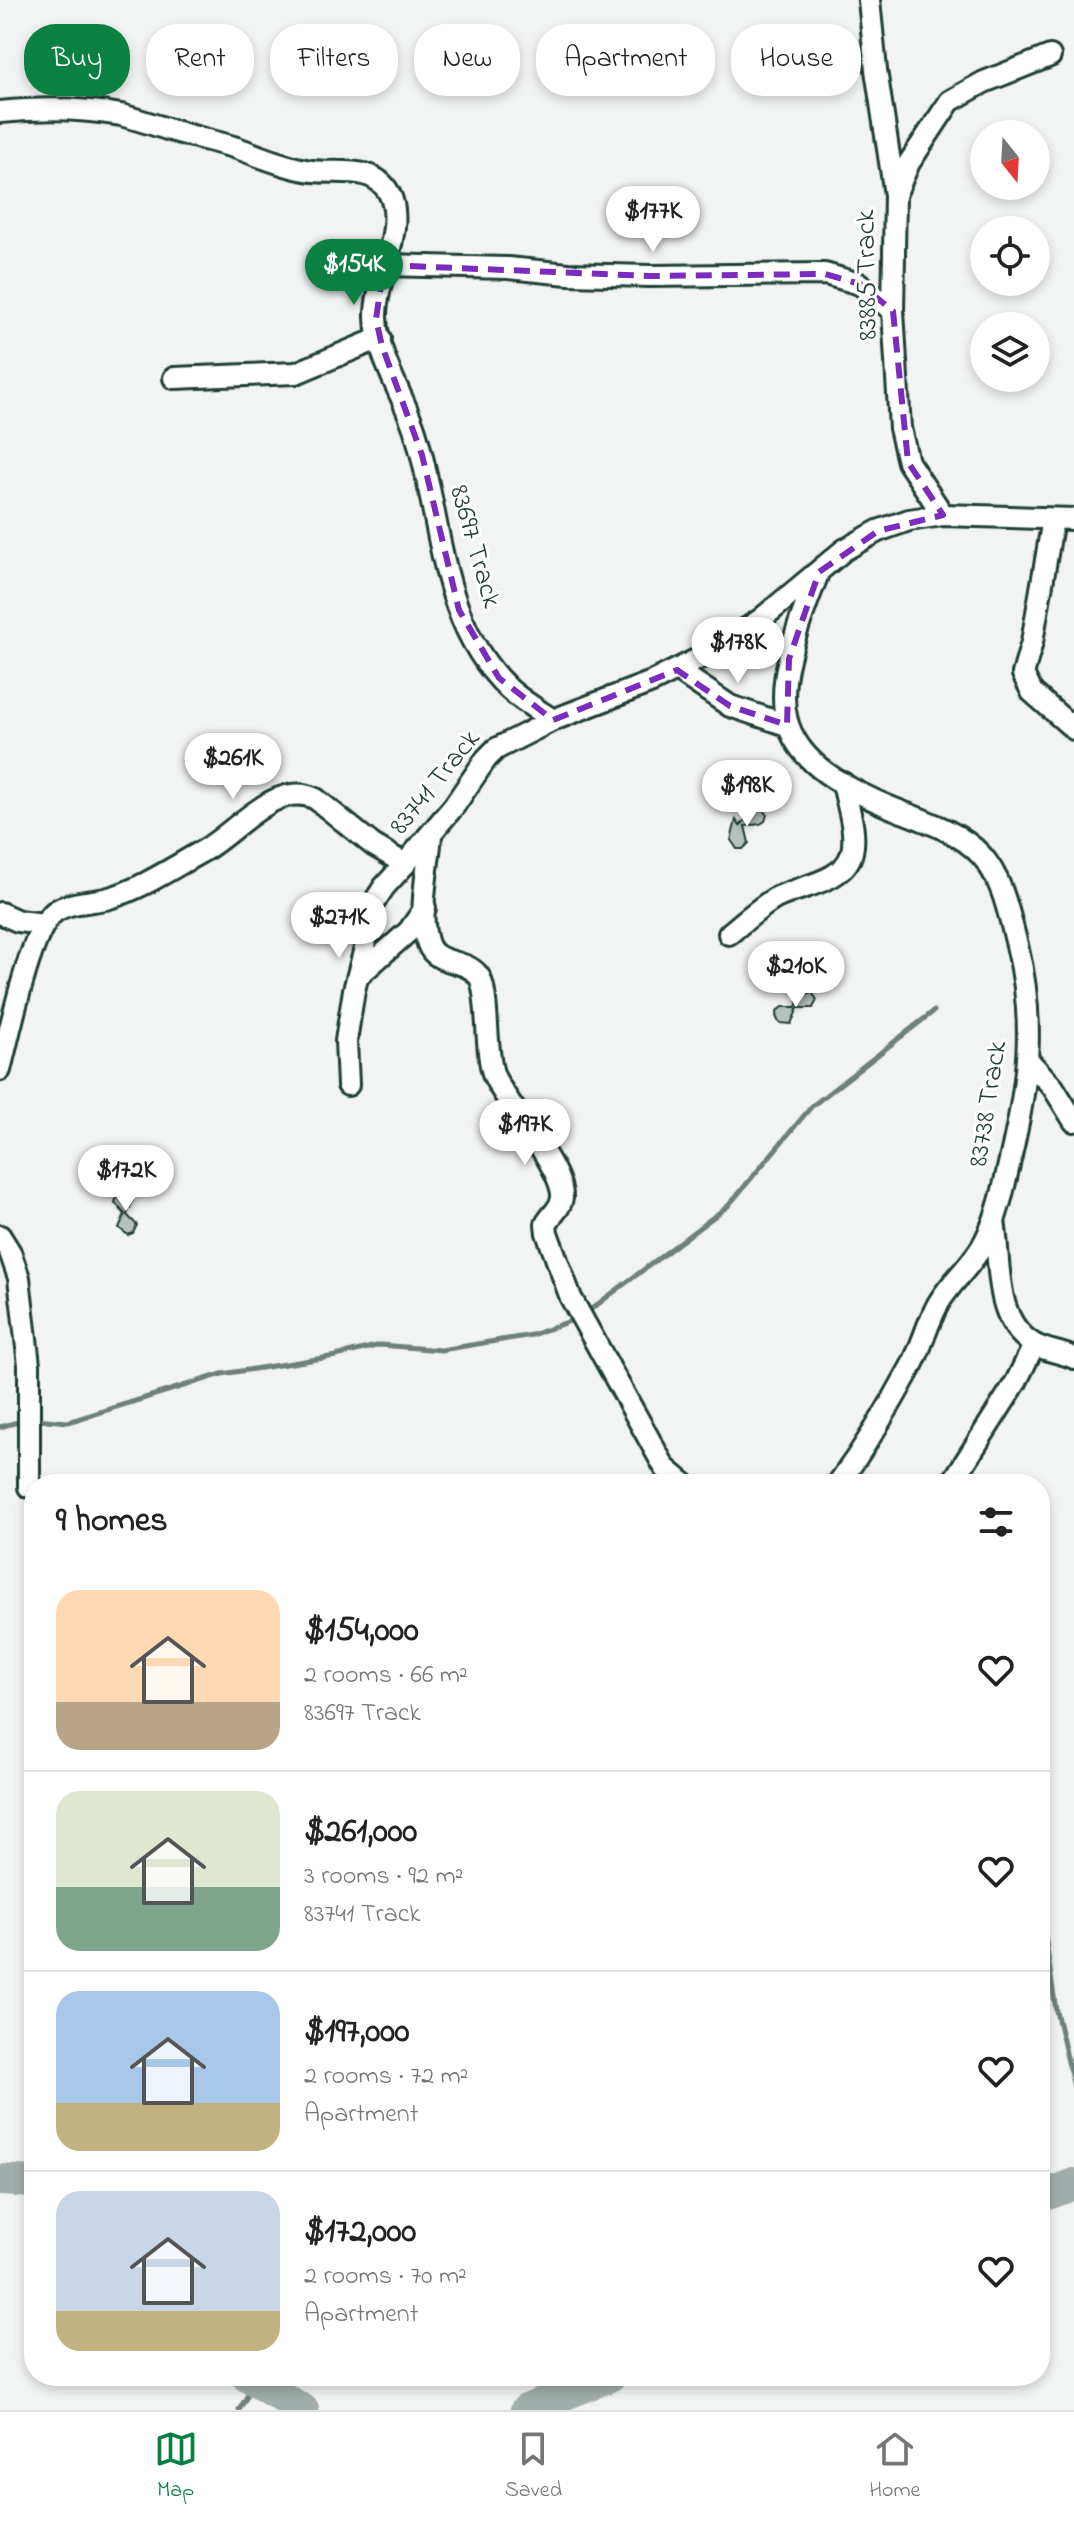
<!DOCTYPE html>
<html lang="en">
<head>
<meta charset="utf-8">
<style>
  :root { --surface:#fff; --page:#f6f6f6; --text:#222; --muted:#767676; --line:#e0e0e0; --accent:#0b8043 }
  body { margin:0; font-family:"Indie Flower",sans-serif; background:var(--page); color:var(--text); height:100vh; display:flex; flex-direction:column; font-size:30px; white-space:nowrap }
  * { box-sizing:border-box; margin:0 }
  p { font-size:26px; color:var(--muted) }
  .icon { flex:none; width:44px; height:44px; fill:none; stroke:currentColor; stroke-width:2; stroke-linecap:round; stroke-linejoin:round }
  .map { position:relative; flex:1; overflow:hidden }
  .drawer { position:absolute; left:24px; top:1474px; width:1026px; height:912px; display:flex; flex-direction:column; background:var(--surface); border-radius:32px; box-shadow:0 4px 12px #0003 }
  .drawer>* { flex:none }
  .hud { position:absolute; left:24px; top:24px; width:1026px; height:72px; display:flex; gap:16px }
  .needle { width:52px; rotate:162deg }
  .controls { position:absolute; left:970px; top:120px; display:grid; gap:16px }
  .controls a { display:grid; place-items:center; width:80px; height:80px; border-radius:50%; background:var(--surface); box-shadow:0 4px 12px #0003; font-size:40px }
  .price { position:absolute; translate:-50% -68px; padding:0 18px; border-radius:28px; background:#fff; color:#222; font-size:26px; line-height:52px; filter:drop-shadow(0 2px 4px #0008) }
  .price::after { content:''; position:absolute; left:50%; top:48px; width:24px; height:18px; margin-left:-12px; background:inherit; clip-path:polygon(0 0,100% 0,50% 100%) }
  .price.selected { background:var(--accent); color:#fff }
  ul { padding:0; list-style:none }
  li { display:flex; align-items:center; gap:24px; height:200px; padding:0 32px }
  li+li { border-top:2px solid var(--line) }
  li span { display:grid; place-items:center; flex:none; width:224px; height:160px; border-radius:24px; color:#555 }
  li>.icon { margin-inline-start:auto }
  span .icon { width:96px; height:96px; fill:#fffc; stroke-width:1 }
  li b { font-size:34px }
  h2 { display:flex; justify-content:space-between; align-items:center; height:96px; padding:0 32px; font-size:34px }
  .chip { padding:0 28px; border-radius:32px; background:var(--surface); box-shadow:0 4px 12px #0003; font-size:28px; line-height:72px }
  .chip.selected { background:var(--accent); color:#fff }
  .menu { display:flex; justify-content:space-around; align-items:center; height:112px; border-top:2px solid var(--line); background:var(--surface); font-size:22px; color:var(--muted) }
  .menu a { display:grid; justify-items:center; gap:4px }
  .menu .selected { color:var(--accent) }
  .map>svg:first-child { display:block }
</style>
</head>
<body>
<div class="map">
<svg width="1074" height="2410" viewBox="0 0 1074 2410">
  <rect width="100%" height="100%" fill="#f2f3f3"/>
  <filter id="ink" filterUnits="userSpaceOnUse"><feTurbulence type="fractalNoise" baseFrequency=".0125" numOctaves="2"/><feDisplacementMap in="SourceGraphic" scale="16" xChannelSelector="R" yChannelSelector="G"/><feConvolveMatrix kernelMatrix="1 2 1 2 8 2 1 2 1" color-interpolation-filters="sRGB"/></filter>
  <g filter="url(#ink)">
    <g fill="none" stroke-linecap="round" stroke-linejoin="round">
      <g stroke="#6d807b" stroke-width="5">
        <path d="M586 1313 728 1206 812 1106 934 1011"/>
        <path d="M35 1419 68 1422 222 1374 336 1356 380 1345 441 1350 532 1335 578 1318"/>
        <path d="M0 1427 25 1420"/>
        <path d="M1040 1901 1056 2011 1074 2087"/>
        <path d="M239 2410 256 2381"/>
      </g>
      <g stroke="#a1adaa" stroke-width="32">
        <path d="M0 2180 34 2182"/>
        <path d="M1040 2197 1074 2184"/>
        <path d="M247 2376 303 2410"/>
        <path d="M526 2410 610 2376"/>
      </g>
    </g>
    <g fill="#b7c1bd" stroke="#1f3d34" stroke-width="2">
      <path d="M756 807 764 809 767 815 765 821 760 824 745 826 749 843 743 849H737L731 840 736 820 740 826Z"/>
      <path d="M812 992 817 1000 813 1008H798L791 1024 779 1023 776 1016 778 1010 783 1007H796L801 995Z"/>
      <path d="M125 1192 133 1200 127 1215 137 1225 133 1233 128 1235 119 1228 125 1214 115 1203 117 1195Z"/>
    </g>
    <g fill="none" stroke-linecap="round" stroke-linejoin="round">
      <defs>
        <g id="minor">
          <path d="M869 0 876 70 895 195"/>
          <path d="M0 112C39 108 82 108 121 115 136 119 152 124 167 129 190 136 214 141 237 148 260 156 282 166 306 170 334 176 372 162 389 193 407 226 375 280 376 317 377 357 403 394 415 431 442 517 438 622 509 689 522 701 538 710 553 720"/>
          <path d="M384 265 508 268 568 274 650 276 825 274 860 284 893 311"/>
          <path d="M174 378 296 373 380 338"/>
          <path d="M943 515 908 462 900 428 893 311 895 195 909 163 950 101 984 82 1050 56"/>
          <path d="M1053 519 1032 642 1023 674 1032 692 1074 729"/>
          <path d="M817 576C768 701 758 754 897 810 925 821 960 832 981 855 1003 879 1009 915 1017 945 1036 1022 1028 1084 1010 1160 1004 1187 998 1216 985 1241 973 1265 951 1281 938 1304 927 1324 922 1346 912 1365 890 1406 865 1447 838 1484"/>
          <path d="M677 670 730 706 787 725"/>
          <path d="M431 834C429 866 417 914 428 944 436 966 465 958 478 975 490 989 484 1052 494 1076 507 1106 564 1168 562 1198 561 1208 551 1215 546 1224L547 1233 571 1298 665 1468 684 1484"/>
          <path d="M0 913 18 921 44 924"/>
          <path d="M729 934C743 922 758 909 774 899 797 886 845 883 852 852 857 831 847 804 843 783"/>
          <path d="M358 976 409 931 425 908"/>
          <path d="M1028 1060 1053 1087 1074 1121"/>
          <path d="M0 1070C9 1035 29 937 51 915 64 901 91 903 109 898 141 889 172 868 201 852 234 835 276 778 316 799L373 845 405 864 454 806 486 759 496 749 553 720 652 682 704 656 760 620 844 550 878 531 909 520 943 515 1074 519"/>
          <path d="M348 1085 346 1041 354 990 365 948 369 910 384 887 405 864"/>
          <path d="M994 1221C1001 1261 993 1319 1032 1343 1044 1351 1061 1352 1074 1358"/>
          <path d="M0 1236 10 1252 19 1278 29 1365V1487"/>
          <path d="M955 1478 1016 1382 1034 1345"/>
        </g>
      </defs>
      <use href="#minor" stroke="#1f3d34" stroke-width="26"/>
      <use href="#minor" stroke="#fff" stroke-width="20"/>
    </g>
  </g>
  <path fill="none" stroke="#7b2cbf" stroke-width="6" stroke-dasharray="16 10" stroke-linejoin="round" d="M384 265 650 276 825 274 860 284 893 311 908 462 943 515 878 531 819 572 789 659 787 725 730 706 677 670 553 720 499 678 459 610 422 455 382 346 376 319Z"/>
  <g text-anchor="middle" dominant-baseline="central" stroke-width="6" stroke-linejoin="round" paint-order="stroke">
    <g font-size="28" fill="#1f3d34" stroke="#fff">
      <text transform="translate(868 275) rotate(-91)">83885 Track</text>
      <text transform="translate(474 547) rotate(74)">83697 Track</text>
      <text transform="translate(436 783) rotate(-51)">83741 Track</text>
      <text transform="translate(989 1104) rotate(-81)">83738 Track</text>
    </g>
  </g>
</svg>
<div class="controls">
<a><svg class="needle" viewBox="-14 -14 28 28"><path d="M0-13l5 13h-10z" fill="#e53935"/><path d="M0 13l5-13h-10z" fill="#767676"/></svg></a>
<a><svg class="icon" aria-label="locate" viewBox="0 0 24 24"><circle cx="12" cy="12" r="6"/><path d="M12 2v4M12 18v4M2 12h4M18 12h4"/></svg></a>
<a><svg class="icon" aria-label="layers" viewBox="0 0 24 24"><path d="M12 4l9 5-9 5-9-5zM3 14l9 5 9-5"/></svg></a>
</div>
<b class="price" style="left:653px;top:254px">$177K</b>
<b class="price selected" style="left:354px;top:307px">$154K</b>
<b class="price" style="left:738px;top:685px">$178K</b>
<b class="price" style="left:233px;top:801px">$261K</b>
<b class="price" style="left:747px;top:828px">$198K</b>
<b class="price" style="left:339px;top:960px">$271K</b>
<b class="price" style="left:796px;top:1009px">$210K</b>
<b class="price" style="left:525px;top:1167px">$197K</b>
<b class="price" style="left:126px;top:1213px">$172K</b>
<div class="hud">
<a class="chip selected">Buy</a>
<a class="chip">Rent</a>
<a class="chip">Filters</a>
<a class="chip">New</a>
<a class="chip">Apartment</a>
<a class="chip">House</a>
</div>
<section class="drawer">
<h2>9 homes<svg class="icon" aria-label="filters" viewBox="0 0 24 24"><path d="M4 7h16M4 17h16"/><circle cx="9" cy="7" r="2"/><circle cx="15" cy="17" r="2"/></svg></h2>
<ul>
<li><span style="background:linear-gradient(#ffd9b3 70%,#b9a48a 0)"><svg class="icon" aria-label="home" viewBox="0 0 24 24"><path d="M3 11l9-7 9 7M6 9v11h12V9"/></svg></span><div><b>$154,000</b><p>2 rooms · 66 m²</p><p>83697 Track</p></div><svg class="icon" aria-label="heart" viewBox="0 0 24 24"><path d="M12 20l-8-8c-3-5 5-10 8-4 3-6 11-1 8 4z"/></svg></li>
<li><span style="background:linear-gradient(#dfe7d0 60%,#7fa58c 0)"><svg class="icon" aria-label="home" viewBox="0 0 24 24"><path d="M3 11l9-7 9 7M6 9v11h12V9"/></svg></span><div><b>$261,000</b><p>3 rooms · 92 m²</p><p>83741 Track</p></div><svg class="icon" aria-label="heart" viewBox="0 0 24 24"><path d="M12 20l-8-8c-3-5 5-10 8-4 3-6 11-1 8 4z"/></svg></li>
<li><span style="background:linear-gradient(#a9c7e8 70%,#c2b280 0)"><svg class="icon" aria-label="home" viewBox="0 0 24 24"><path d="M3 11l9-7 9 7M6 9v11h12V9"/></svg></span><div><b>$197,000</b><p>2 rooms · 72 m²</p><p>Apartment</p></div><svg class="icon" aria-label="heart" viewBox="0 0 24 24"><path d="M12 20l-8-8c-3-5 5-10 8-4 3-6 11-1 8 4z"/></svg></li>
<li><span style="background:linear-gradient(#c9d6e8 75%,#c2b280 0)"><svg class="icon" aria-label="home" viewBox="0 0 24 24"><path d="M3 11l9-7 9 7M6 9v11h12V9"/></svg></span><div><b>$172,000</b><p>2 rooms · 70 m²</p><p>Apartment</p></div><svg class="icon" aria-label="heart" viewBox="0 0 24 24"><path d="M12 20l-8-8c-3-5 5-10 8-4 3-6 11-1 8 4z"/></svg></li>
</ul>
</section>
</div>
<nav class="menu">
<a class="selected"><svg class="icon" aria-label="map" viewBox="0 0 24 24"><path d="M3 6l6-2 6 2 6-2v14l-6 2-6-2-6 2zM9 4v14M15 6v14"/></svg>Map</a>
<a><svg class="icon" aria-label="saved" viewBox="0 0 24 24"><path d="M7 4h10v16l-5-4-5 4z"/></svg>Saved</a>
<a><svg class="icon" aria-label="home" viewBox="0 0 24 24"><path d="M3 11l9-7 9 7M6 9v11h12V9"/></svg>Home</a>
</nav>
</body>
</html>
